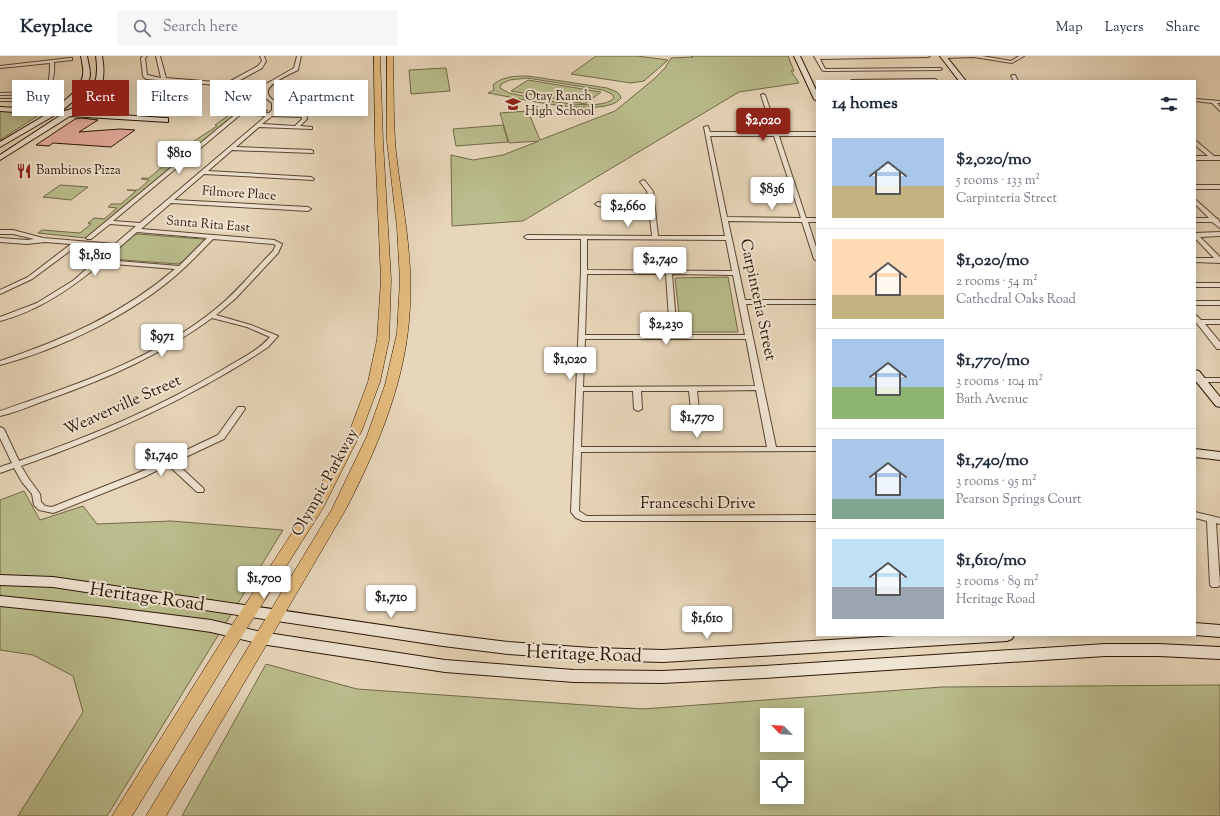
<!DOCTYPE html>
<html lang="en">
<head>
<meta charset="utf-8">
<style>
  :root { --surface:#fff; --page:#f6f6f7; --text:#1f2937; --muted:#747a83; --line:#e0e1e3; --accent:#8f2418 }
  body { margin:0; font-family:"Sorts Mill Goudy",serif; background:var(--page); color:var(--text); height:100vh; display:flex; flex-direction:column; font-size:15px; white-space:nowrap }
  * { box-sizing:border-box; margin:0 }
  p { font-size:13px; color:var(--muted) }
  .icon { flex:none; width:22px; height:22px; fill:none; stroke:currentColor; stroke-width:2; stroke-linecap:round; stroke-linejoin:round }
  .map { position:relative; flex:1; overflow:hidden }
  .details { position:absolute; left:816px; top:24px; width:380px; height:556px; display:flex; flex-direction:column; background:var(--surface); border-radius:0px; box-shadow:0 2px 10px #0003 }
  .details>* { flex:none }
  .top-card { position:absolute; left:12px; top:24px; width:380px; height:36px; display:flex; gap:8px }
  .needle { width:26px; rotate:294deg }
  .controls { position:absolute; left:760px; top:652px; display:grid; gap:8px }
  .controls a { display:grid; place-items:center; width:44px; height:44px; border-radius:0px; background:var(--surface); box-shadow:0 2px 10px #0003; font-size:20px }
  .price { position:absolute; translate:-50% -34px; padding:0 9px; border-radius:4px; background:#fff; color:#222; font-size:13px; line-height:26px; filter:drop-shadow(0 1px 2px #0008) }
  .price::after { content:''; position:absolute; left:50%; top:24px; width:12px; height:9px; margin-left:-6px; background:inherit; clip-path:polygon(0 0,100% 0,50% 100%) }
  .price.on { background:var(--accent); color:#fff }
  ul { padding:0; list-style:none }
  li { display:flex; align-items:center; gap:12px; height:100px; padding:0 16px }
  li+li { border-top:1px solid var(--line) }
  li span { display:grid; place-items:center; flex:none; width:112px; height:80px; border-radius:0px; color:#555 }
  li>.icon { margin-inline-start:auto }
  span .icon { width:48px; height:48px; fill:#fffc; stroke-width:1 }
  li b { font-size:17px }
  h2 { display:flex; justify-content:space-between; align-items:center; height:48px; padding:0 16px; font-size:17px }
  .pill { padding:0 14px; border-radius:0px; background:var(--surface); box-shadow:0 2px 10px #0003; font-size:14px; line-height:36px }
  .pill.on { background:var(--accent); color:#fff }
  header { display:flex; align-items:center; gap:24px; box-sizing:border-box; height:56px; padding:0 20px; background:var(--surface); border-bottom:1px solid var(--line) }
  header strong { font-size:19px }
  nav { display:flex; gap:22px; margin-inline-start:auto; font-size:14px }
  .search { width:280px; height:36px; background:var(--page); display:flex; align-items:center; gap:10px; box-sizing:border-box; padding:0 14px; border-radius:0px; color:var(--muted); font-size:15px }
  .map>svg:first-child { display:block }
</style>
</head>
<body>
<header>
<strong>Keyplace</strong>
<div class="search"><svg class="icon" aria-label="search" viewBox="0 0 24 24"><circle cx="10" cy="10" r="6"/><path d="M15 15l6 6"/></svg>Search here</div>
<nav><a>Map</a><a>Layers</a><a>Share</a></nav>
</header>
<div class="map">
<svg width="1220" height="760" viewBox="0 0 1220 760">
  <rect width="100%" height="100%" fill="#e8d6ba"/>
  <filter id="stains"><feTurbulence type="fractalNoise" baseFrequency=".005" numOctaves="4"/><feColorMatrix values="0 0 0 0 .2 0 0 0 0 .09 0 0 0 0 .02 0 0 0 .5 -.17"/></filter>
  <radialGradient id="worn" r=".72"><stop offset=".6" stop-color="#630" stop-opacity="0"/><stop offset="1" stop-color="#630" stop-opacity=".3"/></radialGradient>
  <g fill="#babd8d" stroke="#726a48" fill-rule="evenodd">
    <path d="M596 0H637L668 4 644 25 631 27 571 18Z"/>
    <path d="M691 0H788L794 15H791L799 27 739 36 523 165 452 170 451 99 473 104 503 99 539 85 509 87 500 57 528 55 540 84 615 55 654 23 665 12 671 2 693 1Z"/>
    <path d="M446 12 450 35 411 38 409 14Z"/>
    <path d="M528 20 607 32 617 36 620 39 621 42C606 64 513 41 488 37L494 34 493 29C502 20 517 20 528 20ZM527 22 603 34 612 38 614 42C601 58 528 41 509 37L500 32 501 28 510 24Z"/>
    <path d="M528 24 601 36 585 48 511 35Z"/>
    <path d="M236 54H268L265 57 243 56 86 182 38 177 42 174 80 177 91 168 88 167 94 162 104 163 117 152 108 151 111 148H121L136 135 127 134H138L149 124 141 123 142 122H149L188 89 217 70 215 69Z"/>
    <path d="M0 55 34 56 39 59 0 84Z"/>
    <path d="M503 69 508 86 456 90 453 73Z"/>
    <path d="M60 129 88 131 71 144 43 141Z"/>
    <path d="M138 178 202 183 205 184 182 206 178 208 110 203 108 201 134 179Z"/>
    <path d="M728 221 738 276H681L675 222Z"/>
    <path d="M24 435 40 464 83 450 97 468 171 465 283 474 107 760H18L83 656 73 620 33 599 0 594V444Z"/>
    <path d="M266 608 357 633 643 653 942 631 1220 629V760H182ZM767 659H797V689H767ZM767 711H797V741H767Z"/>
  </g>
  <path fill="#e4ad9e" stroke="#2b1604" d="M81 62 98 64 79 76 120 73 135 74 111 91 53 87 49 90 36 89 75 63Z"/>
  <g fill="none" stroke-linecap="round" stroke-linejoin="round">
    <defs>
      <g id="street">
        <path d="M143 0H147L145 2 147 19 161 22 156 0H160L166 22 227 27 258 10 262 5 260 0H264L266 5 262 12 233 28 265 31 266 28 294 12 297 0H301L298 14C290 18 266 28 268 37 268 41 274 44 276 47V54L274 57 306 59 307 63 300 70 312 71V73L259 71 236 91 311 94 313 95V97L232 94 208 115 311 121 314 123 313 124 204 118 174 144 308 151 311 153 308 155 171 147 141 173 274 184 282 188 278 197 236 242 216 259 251 269 278 280 268 291 256 299C182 346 104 381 21 410L29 423 40 438 41 446 45 450 52 451 138 417 218 379 238 351H244L245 353 224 383 175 406 203 432 204 434 203 436H197L168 409 144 421 56 456 53 457 39 454 34 449 32 438 22 426 14 412 0 417V411L12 407 0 382V371L4 373 19 405C89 381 158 352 222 314 238 304 257 296 270 281L247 271 212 262C163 298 108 322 52 342 35 348 18 356 0 360V355C75 329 156 303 218 251 238 235 254 214 273 195L276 189 273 188 213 183C203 193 193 204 183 213 137 256 61 293 0 309V305C63 284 124 257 175 213L101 207C71 233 38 255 0 265V261L37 247 74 224 111 191 78 189 32 223 0 238V234L28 221 71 188 45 186 27 188 0 186V182L27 184 34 183 13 178H0V174H13L43 182 115 188 136 170 110 168 91 183H87L86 182 237 57 245 56 269 57 272 54V47C267 43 261 40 264 33L146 23 143 20 141 2ZM245 58 266 60 140 167 113 165 240 59ZM272 60 302 61V63L295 70 262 68ZM137 176 207 182 179 210 105 204Z"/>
        <path d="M814 0H930L928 1 820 3 825 13 940 12 942 13 940 14 824 15 822 14Z"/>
        <path d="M943 0H982L1011 5 1019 0H1024L1012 7 974 1 944 2 942 1Z"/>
        <path d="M70 2H72V4L54 6C55 22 52 31 42 43H51V45H0V43H37L40 38 0 39V37L43 36C50 27 50 18 50 7L0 12V10Z"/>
        <path d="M1013 19H1015L1018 25H1014L1011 20Z"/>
        <path d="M935 23 938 25H850L852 24Z"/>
        <path d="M763 38 765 39 778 76H817V80H779L806 162H817V166H808L817 194V205L814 203 802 166 728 165 745 244H817V248H746L776 391H817V395L581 396 579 455 587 460 817 459V465H583L576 462 571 456 581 216V183H527L524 181 527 179 652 180 649 153H620L598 150 595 148 598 146 620 149H649L647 135 640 126 643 124 645 125 653 135 658 180H725L704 71 708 70 710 76H773L761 39ZM710 80H774L801 162 727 161ZM587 183 726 184 732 215 587 214ZM587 218H666L670 279H585ZM672 218 733 219 745 279H677ZM585 283H746L755 330 583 331ZM756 334 767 391H581L583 335H633L634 353 638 355 642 353 641 335H689L691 354 695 356 699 354 697 335Z"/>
        <path d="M1195 43 1220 45V47H1217L1220 51V55L1212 47 1195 45Z"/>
        <path d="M1195 84 1214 100H1220V104H1195V100H1208L1195 89Z"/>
        <rect x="1195" y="129" width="25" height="4"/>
        <path d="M1195 143 1216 162 1218 163 1220 167V172L1212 166H1195V162H1209L1195 148Z"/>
        <path d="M1220 176V180L1200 181 1220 201V207L1195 206V202H1214L1195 182V177Z"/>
        <rect x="1195" y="227" width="25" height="4"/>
        <rect x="1195" y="245" width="25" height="4"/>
        <path d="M1195 259 1197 260 1201 264H1220V268H1205L1220 286V293H1217L1195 265Z"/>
        <path d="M1198 322H1220V326H1198L1197 324Z"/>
        <path d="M1195 456 1220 462V468L1216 467 1220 529 1218 531H1212L1210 529 1207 465 1195 462Z"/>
      </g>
      <g id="secondary">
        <path d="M81 0H87C88 6 90 13 90 19 88 34 72 47 61 55 68 55 71 53 78 49 96 37 99 20 96 0H102C107 28 100 41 76 56L165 62H168V66L70 60 0 104V99L61 59H55L0 91V86L47 58 0 55V51L52 54C63 46 81 34 83 19 84 13 82 6 81 0Z"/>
        <path d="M794 0H800L817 36V45L814 43Z"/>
        <path d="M940 0H946L966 25H959Z"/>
        <path d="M1195 314 1199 315 1220 341V351L1216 350 1195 324Z"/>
        <path d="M1195 393 1220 396V404L1195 401Z"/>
        <path d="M0 519 53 521 443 578 508 586 592 592 663 594 914 579H1014L1012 583 1007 585 663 606 592 604 508 598 443 590 53 531 0 529Z"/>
        <path d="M0 540 107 551 211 564 261 576 445 604 574 614 662 615 764 610 1105 588H1159L1220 591V603L1159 600H1105L764 622 662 627 574 626 445 616 261 588 211 576 107 561 0 550Z"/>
        <path d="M1195 567 1220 569V581L1195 579Z"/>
      </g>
      <g id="primary">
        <path d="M374 0H380L383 86 391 224 389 284 380 326 362 374 323 452 242 580 132 760H112L230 572 309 451 350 374 368 326 377 284 381 224 375 86Z"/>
        <path d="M387 0H393C394 32 393 65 396 97 402 148 413 198 410 250 407 322 379 389 346 453L166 760H146L332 453 367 380 385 329 397 277 400 224 397 171 387 85Z"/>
      </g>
    </defs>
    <use href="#street" stroke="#5a4632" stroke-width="2"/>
    <use href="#secondary" stroke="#2b1604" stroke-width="2"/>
    <use href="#primary" stroke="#2b1604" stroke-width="1"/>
    <use href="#street" fill="#f0e4d2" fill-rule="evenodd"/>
    <use href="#secondary" fill="#f0e4d2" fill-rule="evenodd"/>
    <use href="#primary" fill="#e4bb7d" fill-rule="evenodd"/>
  </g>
  <defs>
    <symbol id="school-bare" viewBox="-9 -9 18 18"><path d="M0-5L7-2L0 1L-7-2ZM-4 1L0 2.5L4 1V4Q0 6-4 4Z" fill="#8f2418" stroke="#f0e4d2" stroke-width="2.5" paint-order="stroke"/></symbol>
    <symbol id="restaurant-bare" viewBox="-9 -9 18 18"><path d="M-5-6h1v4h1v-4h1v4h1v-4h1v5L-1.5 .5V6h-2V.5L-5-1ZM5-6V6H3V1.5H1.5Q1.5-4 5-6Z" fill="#8f2418" stroke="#f0e4d2" stroke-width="2.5" paint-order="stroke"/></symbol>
  </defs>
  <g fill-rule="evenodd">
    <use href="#school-bare" x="502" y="37" width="22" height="22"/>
    <use href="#restaurant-bare" x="13" y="104" width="22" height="22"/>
  </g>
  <g text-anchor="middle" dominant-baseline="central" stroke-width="4" stroke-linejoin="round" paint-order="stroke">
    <g font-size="13" fill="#2b1604" stroke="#f0e4d2" text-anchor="start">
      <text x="525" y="41">Otay Ranch<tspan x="525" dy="15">High School</tspan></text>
      <text x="36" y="115">Bambinos Pizza</text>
    </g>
    <g font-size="13" fill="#2b1604" stroke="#f0e4d2">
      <text transform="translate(239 138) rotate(4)">Filmore Place</text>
      <text transform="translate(208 169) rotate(5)">Santa Rita East</text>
    </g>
    <g font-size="16" fill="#2b1604" stroke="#f0e4d2">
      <text transform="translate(757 244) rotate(78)">Carpinteria Street</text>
      <text transform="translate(123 350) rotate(-24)">Weaverville Street</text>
      <text transform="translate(326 427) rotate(-61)">Olympic Parkway</text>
      <text x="698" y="448">Franceschi Drive</text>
    </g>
    <g font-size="19" fill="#2b1604" stroke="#f0e4d2">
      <text transform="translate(147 542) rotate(8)">Heritage Road</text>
      <text transform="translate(584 599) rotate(2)">Heritage Road</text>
    </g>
  </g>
  <rect width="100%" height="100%" filter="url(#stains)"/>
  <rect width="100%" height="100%" fill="url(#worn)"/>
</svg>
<div class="controls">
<a><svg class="needle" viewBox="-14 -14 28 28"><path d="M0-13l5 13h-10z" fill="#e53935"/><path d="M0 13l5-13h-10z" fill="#747a83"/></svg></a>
<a><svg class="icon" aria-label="locate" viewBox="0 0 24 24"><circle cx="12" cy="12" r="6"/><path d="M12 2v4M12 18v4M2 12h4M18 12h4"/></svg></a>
</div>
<b class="price on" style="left:763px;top:86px">$2,020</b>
<b class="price" style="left:179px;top:119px">$810</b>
<b class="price" style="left:772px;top:155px">$836</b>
<b class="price" style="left:628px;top:172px">$2,660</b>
<b class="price" style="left:95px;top:221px">$1,810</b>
<b class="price" style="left:660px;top:225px">$2,740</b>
<b class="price" style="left:666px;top:290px">$2,230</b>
<b class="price" style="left:162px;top:302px">$971</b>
<b class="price" style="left:570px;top:325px">$1,020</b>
<b class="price" style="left:697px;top:383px">$1,770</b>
<b class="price" style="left:161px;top:421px">$1,740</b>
<b class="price" style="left:264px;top:544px">$1,700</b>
<b class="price" style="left:391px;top:563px">$1,710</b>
<b class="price" style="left:707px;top:584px">$1,610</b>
<div class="top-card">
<a class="pill">Buy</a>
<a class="pill on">Rent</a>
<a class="pill">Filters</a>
<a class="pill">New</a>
<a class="pill">Apartment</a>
</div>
<section class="details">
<h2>14 homes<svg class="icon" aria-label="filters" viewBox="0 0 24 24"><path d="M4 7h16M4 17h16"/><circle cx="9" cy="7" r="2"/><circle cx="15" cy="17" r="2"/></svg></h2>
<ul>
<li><span style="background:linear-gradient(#a9c7e8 60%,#c2b280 0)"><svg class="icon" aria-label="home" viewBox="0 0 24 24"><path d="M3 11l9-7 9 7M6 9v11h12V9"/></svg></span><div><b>$2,020/mo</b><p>5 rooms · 133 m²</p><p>Carpinteria Street</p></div></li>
<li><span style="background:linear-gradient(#ffd9b3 70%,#c2b280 0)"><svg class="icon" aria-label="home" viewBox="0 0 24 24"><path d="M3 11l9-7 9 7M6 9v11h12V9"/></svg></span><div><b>$1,020/mo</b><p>2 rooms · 54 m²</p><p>Cathedral Oaks Road</p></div></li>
<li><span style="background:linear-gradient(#a9c7e8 60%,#8fb573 0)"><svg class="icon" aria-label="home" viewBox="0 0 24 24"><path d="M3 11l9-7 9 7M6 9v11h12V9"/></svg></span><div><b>$1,770/mo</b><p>3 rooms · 104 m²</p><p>Bath Avenue</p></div></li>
<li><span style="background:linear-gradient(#a9c7e8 75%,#7fa58c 0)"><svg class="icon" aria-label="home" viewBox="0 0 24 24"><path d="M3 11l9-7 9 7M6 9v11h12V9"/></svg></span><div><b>$1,740/mo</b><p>3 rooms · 95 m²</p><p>Pearson Springs Court</p></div></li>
<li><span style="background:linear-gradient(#bfe0f5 60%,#9aa5b1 0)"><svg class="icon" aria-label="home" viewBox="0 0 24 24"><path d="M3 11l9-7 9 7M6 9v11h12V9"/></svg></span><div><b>$1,610/mo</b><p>3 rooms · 89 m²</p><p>Heritage Road</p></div></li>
</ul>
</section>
</div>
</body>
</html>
